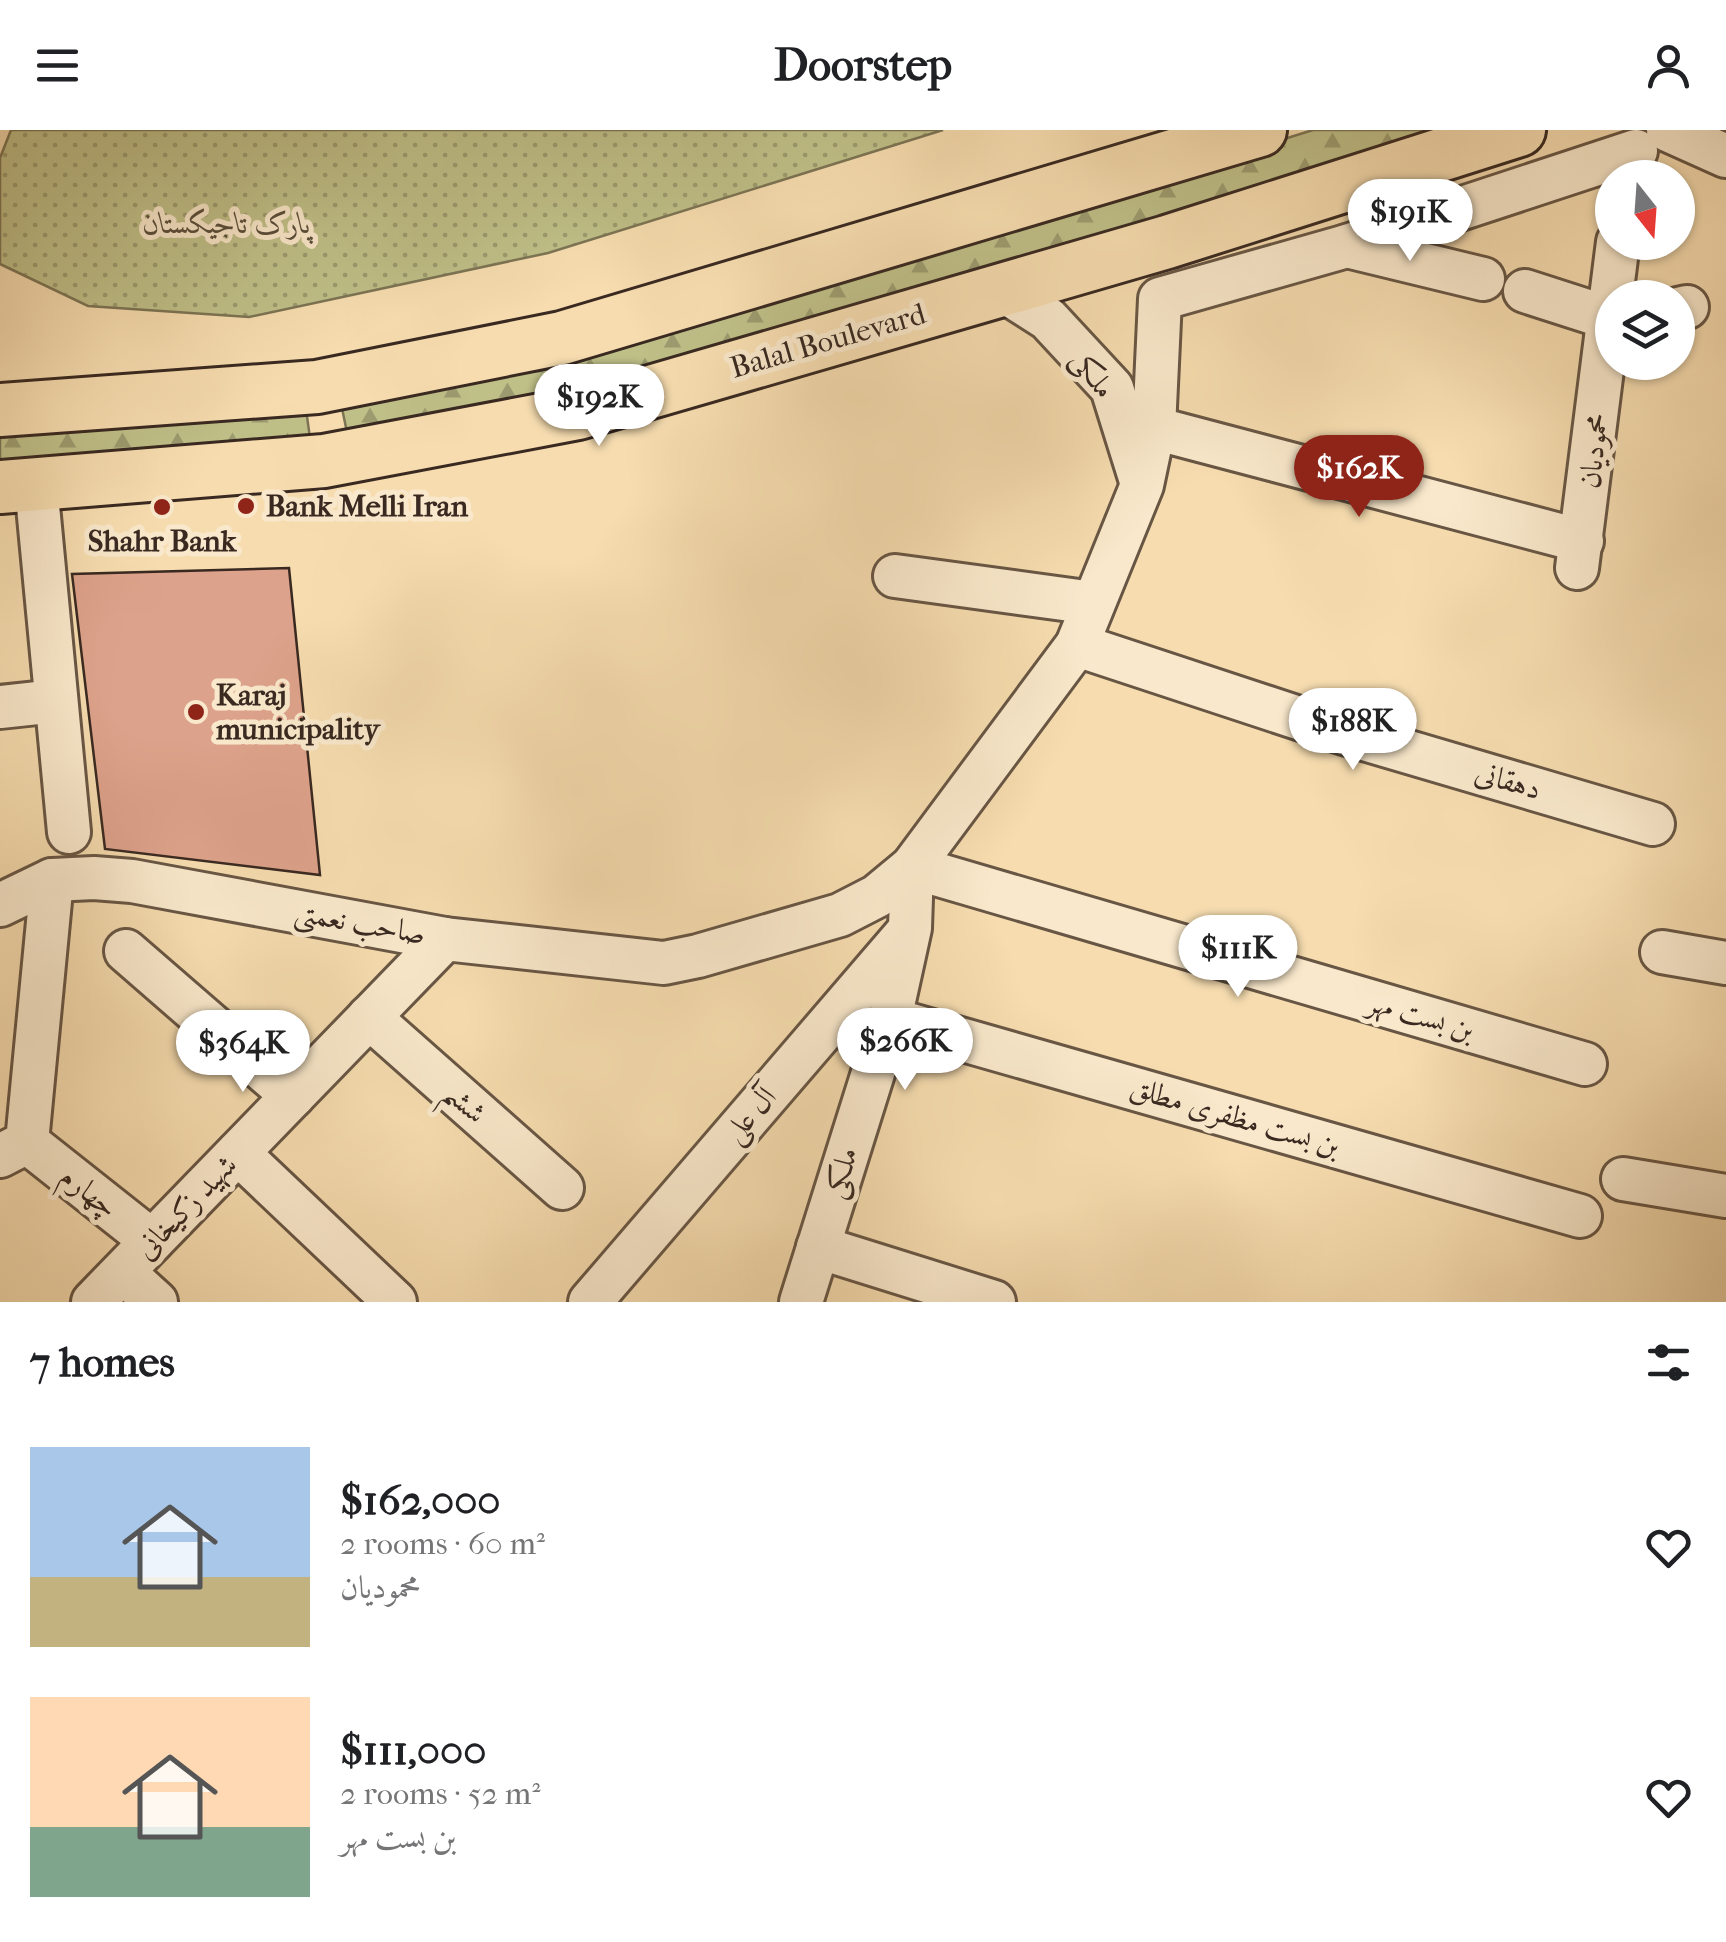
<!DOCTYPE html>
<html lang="en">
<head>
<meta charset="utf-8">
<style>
  :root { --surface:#fff; --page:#f6f6f6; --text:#202124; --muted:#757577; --accent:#8f2418 }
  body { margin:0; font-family:"IM FELL French Canon",Amiri,serif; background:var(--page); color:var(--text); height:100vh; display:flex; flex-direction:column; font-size:38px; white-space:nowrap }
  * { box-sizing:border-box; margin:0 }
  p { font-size:32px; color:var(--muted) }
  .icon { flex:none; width:55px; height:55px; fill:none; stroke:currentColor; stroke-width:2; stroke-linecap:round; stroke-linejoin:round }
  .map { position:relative; height:1172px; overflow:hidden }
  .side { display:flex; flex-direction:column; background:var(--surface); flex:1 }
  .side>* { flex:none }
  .needle { width:65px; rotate:163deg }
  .buttons { position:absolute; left:1595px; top:30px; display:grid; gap:20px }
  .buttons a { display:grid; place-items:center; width:100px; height:100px; border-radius:50%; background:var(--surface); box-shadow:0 2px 8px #0004; font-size:50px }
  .price { position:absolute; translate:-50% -85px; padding:0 22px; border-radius:35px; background:#fff; color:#222; font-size:32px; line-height:65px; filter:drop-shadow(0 2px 5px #0008) }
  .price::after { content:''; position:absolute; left:50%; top:60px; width:30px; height:22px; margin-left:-15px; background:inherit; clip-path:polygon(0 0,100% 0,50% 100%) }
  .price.selected { background:var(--accent); color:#fff }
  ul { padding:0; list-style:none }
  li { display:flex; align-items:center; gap:30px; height:250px; padding:0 30px }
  li span { display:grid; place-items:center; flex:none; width:280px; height:200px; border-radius:0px; color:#555 }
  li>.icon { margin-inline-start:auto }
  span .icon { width:120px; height:120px; fill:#fffc; stroke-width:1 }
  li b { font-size:42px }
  h2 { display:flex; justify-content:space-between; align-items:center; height:120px; padding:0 30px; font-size:42px }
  header { display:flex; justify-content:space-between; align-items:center; height:130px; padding:0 30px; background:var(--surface); font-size:45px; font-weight:700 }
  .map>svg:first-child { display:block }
</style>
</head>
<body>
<header><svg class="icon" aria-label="menu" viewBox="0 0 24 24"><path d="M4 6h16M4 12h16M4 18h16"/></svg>Doorstep<svg class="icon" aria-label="person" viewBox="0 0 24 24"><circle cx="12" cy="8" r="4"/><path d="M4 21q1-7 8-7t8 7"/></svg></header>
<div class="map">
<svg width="1726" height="1172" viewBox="0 0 1726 1172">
  <defs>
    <pattern id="green-dots" width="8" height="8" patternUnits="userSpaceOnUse" patternTransform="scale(2.5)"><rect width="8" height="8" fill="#bfbf88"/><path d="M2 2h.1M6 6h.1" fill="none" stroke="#9c9b6f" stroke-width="1.8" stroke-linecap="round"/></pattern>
    <pattern id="forest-firs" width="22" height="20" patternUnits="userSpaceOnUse" patternTransform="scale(2.5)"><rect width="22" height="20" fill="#bfbf88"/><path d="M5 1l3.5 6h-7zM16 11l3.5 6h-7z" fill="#9c9b6f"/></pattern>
  </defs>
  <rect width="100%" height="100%" fill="#f6dcaf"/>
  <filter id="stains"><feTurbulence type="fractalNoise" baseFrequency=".002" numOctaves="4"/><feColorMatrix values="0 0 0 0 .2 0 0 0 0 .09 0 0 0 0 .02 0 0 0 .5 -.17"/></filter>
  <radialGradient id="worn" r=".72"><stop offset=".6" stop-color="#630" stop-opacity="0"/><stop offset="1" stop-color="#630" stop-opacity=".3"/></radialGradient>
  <path fill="url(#green-dots)" stroke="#7c7454" stroke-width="2.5" d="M11 0H943L548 123 249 187 88 176 0 134V28Z"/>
  <g fill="url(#forest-firs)" stroke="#7c7454" stroke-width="2.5">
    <path d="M1313 0H1452L570 267 348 307 339 264 1017 92Z"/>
    <path d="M305 272 311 315 0 339V299Z"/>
  </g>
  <path fill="#dda28b" stroke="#392921" stroke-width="2.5" d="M289 438 320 745 105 719 72 444Z"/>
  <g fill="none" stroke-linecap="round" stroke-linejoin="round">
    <defs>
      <g id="minor">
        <path d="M1668 0 1726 26"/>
        <path d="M1347 116 1483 149"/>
        <path d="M1004 161 1048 189 1112 258 1141 351"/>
        <path d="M1525 161 1612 189"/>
        <path d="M1678 179 1687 177"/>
        <path d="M1154 298 1582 411"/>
        <path d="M36 355 69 702"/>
        <path d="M1577 438 1618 112"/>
        <path d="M895 446 1093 473"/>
        <path d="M1077 515 1344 603 1653 694"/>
        <path d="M0 577 56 571"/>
        <path d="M0 775 52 750 94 748 132 751 445 809 664 833 698 826 840 785 877 766 912 737 1077 515 1142 355 1154 298 1160 169 1347 116 1636 21"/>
        <path d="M126 821 293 966"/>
        <path d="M1662 822 1726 833"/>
        <path d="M369 887 562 1058"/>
        <path d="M890 889 1580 1086"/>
        <path d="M27 1012 152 1111"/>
        <path d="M238 1023 395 1172"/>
        <path d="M0 1026 27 1012 52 750"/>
        <path d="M1623 1049 1726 1066"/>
        <path d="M818 1117 994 1172"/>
        <path d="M123 1142 156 1172"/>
        <path d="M93 1172 445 809"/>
        <path d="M590 1172 907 803"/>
        <path d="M801 1172 890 889 910 798 912 737 1585 934"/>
      </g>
      <g id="major">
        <path d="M0 280 317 257 562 208 1260 0"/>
        <path d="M0 357 324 331 578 283 1167 112 1519 0"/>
      </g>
    </defs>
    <use href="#minor" stroke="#685644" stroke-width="48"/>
    <use href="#major" stroke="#392921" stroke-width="58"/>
    <use href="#minor" stroke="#f9e8cb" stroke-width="42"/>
    <use href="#major" stroke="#f6dcaf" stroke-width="52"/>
  </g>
  <g fill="#8f2418" stroke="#f9e8cb" stroke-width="4">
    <circle cx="246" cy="376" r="10"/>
    <circle cx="162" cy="377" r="10"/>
    <circle cx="196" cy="582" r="10"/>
  </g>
  <g text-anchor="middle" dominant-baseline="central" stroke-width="10" stroke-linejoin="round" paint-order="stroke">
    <g font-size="30" font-style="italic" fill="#5a4e3b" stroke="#f9e8cb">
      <text x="227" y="93">پارک تاجیکستان</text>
    </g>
    <g font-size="30" fill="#392921" stroke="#f9e8cb">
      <text transform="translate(828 211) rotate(-16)">Balal Boulevard</text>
      <text transform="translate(1093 244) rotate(53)">ملکی</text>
      <text transform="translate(1594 321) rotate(-83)">محمودیان</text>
      <text transform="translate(1508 651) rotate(16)">دهقانی</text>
      <text transform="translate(360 793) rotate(10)">صاحب نعمتی</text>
      <text transform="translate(1421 886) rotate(16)">بن بست مهر</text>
      <text transform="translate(465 973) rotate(42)">ششم</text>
      <text transform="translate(750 985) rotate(-49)">آل علی</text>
      <text transform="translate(1235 987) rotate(16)">بن بست مظفری مطلق</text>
      <text transform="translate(841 1043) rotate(-73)">ملکی</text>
      <text transform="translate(89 1062) rotate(38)">چهارم</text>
      <text transform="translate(186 1077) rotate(-46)">شهید زکیخانی</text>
    </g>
    <g font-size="30" font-weight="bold" fill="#392921" stroke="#f9e8cb" text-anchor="start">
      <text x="266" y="376">Bank Melli Iran</text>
      <text x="162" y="411" text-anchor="middle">Shahr Bank</text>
      <text x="216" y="565">Karaj<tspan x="216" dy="34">municipality</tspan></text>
    </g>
  </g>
  <rect width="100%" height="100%" filter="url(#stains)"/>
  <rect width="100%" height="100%" fill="url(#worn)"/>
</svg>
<div class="buttons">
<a><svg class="needle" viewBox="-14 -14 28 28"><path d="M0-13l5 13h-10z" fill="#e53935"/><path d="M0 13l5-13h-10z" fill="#757577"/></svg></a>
<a><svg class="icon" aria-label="layers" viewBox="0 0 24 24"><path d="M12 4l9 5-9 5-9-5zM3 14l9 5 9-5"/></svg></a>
</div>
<b class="price" style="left:1410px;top:134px">$191K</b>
<b class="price" style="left:599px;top:319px">$192K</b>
<b class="price selected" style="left:1359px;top:390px">$162K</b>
<b class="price" style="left:1353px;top:643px">$188K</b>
<b class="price" style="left:1238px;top:870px">$111K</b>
<b class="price" style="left:905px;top:963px">$266K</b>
<b class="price" style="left:243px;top:965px">$364K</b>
</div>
<section class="side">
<h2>7 homes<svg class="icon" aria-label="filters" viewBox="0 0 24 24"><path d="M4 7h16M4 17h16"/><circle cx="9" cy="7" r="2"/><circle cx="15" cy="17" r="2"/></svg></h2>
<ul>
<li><span style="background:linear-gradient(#a9c7e8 65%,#c2b280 0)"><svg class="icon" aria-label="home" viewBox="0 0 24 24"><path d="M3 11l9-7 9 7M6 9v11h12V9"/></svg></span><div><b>$162,000</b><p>2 rooms · 60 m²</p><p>محمودیان</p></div><svg class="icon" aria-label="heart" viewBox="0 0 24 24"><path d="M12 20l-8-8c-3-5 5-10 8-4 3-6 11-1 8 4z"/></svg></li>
<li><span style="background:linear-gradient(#ffd9b3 65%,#7fa58c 0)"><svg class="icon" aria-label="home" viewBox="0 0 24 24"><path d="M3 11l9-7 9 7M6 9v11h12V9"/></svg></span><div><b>$111,000</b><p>2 rooms · 52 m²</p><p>بن بست مهر</p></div><svg class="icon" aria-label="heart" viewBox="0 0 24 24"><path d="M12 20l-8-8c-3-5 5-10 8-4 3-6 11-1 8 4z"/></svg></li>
</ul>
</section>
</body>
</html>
